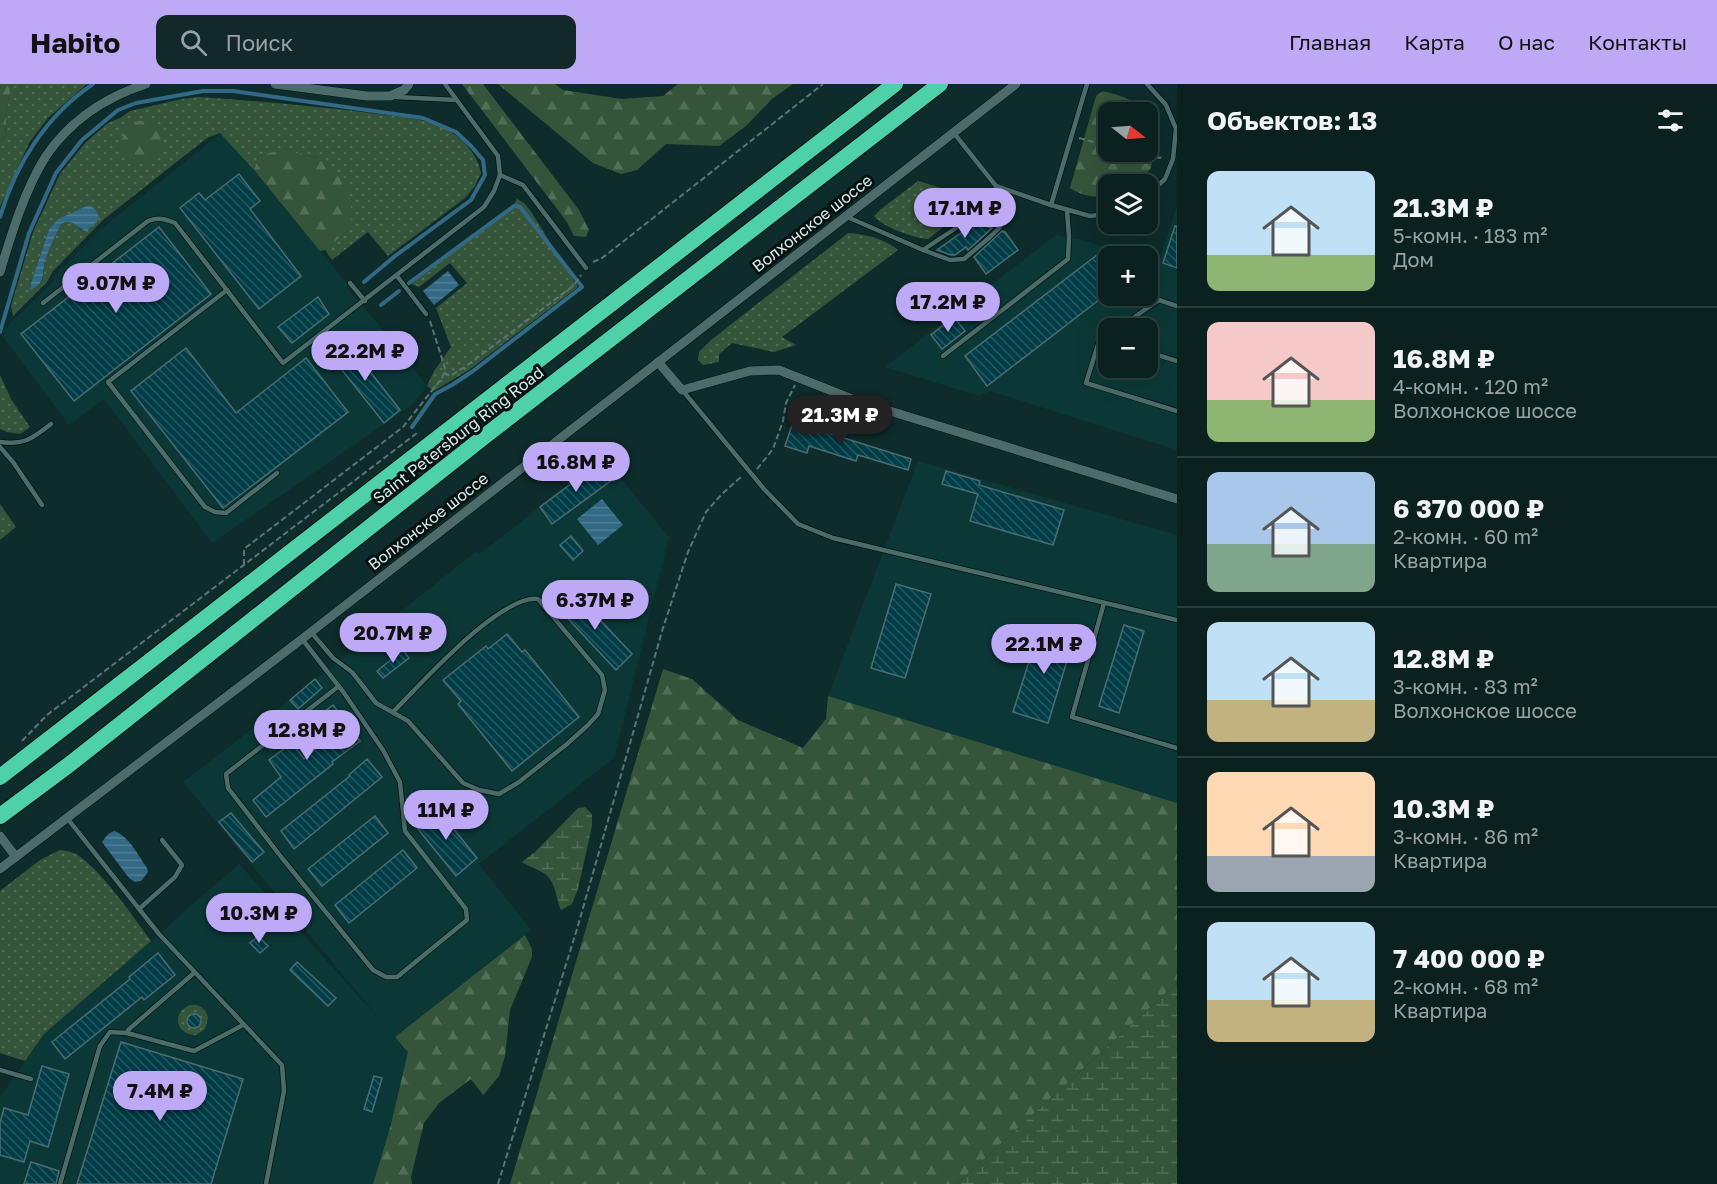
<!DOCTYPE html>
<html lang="ru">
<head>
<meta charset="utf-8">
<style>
  :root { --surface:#0a2120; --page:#132929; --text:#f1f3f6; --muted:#99a3a5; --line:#2a3e3e; --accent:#bda9f5 }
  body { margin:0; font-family:"Golos Text",sans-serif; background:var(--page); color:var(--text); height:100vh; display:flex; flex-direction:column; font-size:22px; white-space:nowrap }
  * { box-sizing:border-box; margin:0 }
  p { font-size:20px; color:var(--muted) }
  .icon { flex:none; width:33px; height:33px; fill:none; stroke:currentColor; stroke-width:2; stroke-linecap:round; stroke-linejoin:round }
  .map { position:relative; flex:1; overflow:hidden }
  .sheet { display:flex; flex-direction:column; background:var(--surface); width:540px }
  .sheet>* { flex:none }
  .needle { width:39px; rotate:107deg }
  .tools { position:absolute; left:1098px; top:18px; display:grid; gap:12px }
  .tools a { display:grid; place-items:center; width:60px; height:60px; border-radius:12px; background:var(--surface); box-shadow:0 6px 24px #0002,0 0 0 2px var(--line); font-size:30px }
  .price { position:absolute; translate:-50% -51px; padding:0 14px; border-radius:21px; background:var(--accent); color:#111; font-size:20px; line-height:39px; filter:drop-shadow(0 2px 3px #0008) }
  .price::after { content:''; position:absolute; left:50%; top:36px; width:18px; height:14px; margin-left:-9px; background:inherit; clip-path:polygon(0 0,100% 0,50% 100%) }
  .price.active { background:#222; color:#fff }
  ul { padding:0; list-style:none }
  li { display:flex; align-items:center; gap:18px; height:150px; padding:0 30px }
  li+li { border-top:2px solid var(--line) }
  li span { display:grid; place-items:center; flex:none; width:168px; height:120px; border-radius:12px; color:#555 }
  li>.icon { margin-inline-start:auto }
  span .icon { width:72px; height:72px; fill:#fffc; stroke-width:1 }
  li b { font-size:26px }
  h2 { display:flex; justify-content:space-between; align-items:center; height:72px; padding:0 30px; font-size:26px }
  header { display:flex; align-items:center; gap:36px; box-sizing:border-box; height:84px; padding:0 30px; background:var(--accent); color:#111 }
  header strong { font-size:28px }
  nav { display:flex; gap:33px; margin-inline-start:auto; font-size:21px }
  .search { width:420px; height:54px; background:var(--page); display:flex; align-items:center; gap:15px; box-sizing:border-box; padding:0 21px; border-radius:12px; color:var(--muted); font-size:22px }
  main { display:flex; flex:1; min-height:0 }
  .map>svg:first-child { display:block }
</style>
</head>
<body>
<header>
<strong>Habito</strong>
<div class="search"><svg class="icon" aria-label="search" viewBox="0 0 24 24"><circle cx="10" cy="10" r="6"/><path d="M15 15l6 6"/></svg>Поиск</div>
<nav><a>Главная</a><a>Карта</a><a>О нас</a><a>Контакты</a></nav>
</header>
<main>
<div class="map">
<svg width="1177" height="1100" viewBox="0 0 1177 1100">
  <defs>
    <pattern id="grass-dots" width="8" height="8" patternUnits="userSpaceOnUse" patternTransform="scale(1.5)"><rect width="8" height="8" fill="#35553a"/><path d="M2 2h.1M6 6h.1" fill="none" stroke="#526e57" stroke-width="1.8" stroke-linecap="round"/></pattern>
    <pattern id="forest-firs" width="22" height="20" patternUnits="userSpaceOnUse" patternTransform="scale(1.5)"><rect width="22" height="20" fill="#35553a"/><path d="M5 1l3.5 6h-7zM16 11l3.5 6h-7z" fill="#526e57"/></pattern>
    <pattern id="wetland-marsh" width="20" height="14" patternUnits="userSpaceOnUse" patternTransform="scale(1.5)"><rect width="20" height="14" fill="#35553a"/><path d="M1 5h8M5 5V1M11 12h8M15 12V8" fill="none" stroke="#526e57"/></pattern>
    <pattern id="water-rules" width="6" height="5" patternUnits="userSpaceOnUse" patternTransform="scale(1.5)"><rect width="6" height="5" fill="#326985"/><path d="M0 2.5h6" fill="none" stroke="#4f7f96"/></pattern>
    <pattern id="building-back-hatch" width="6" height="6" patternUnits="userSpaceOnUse" patternTransform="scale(1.5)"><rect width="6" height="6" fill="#003d47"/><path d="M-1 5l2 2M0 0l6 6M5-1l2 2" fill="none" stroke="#255962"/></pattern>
  </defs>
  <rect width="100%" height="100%" fill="#0d2c2b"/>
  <g fill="#0b3836" fill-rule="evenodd">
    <path d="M221 49 254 86 349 202 347 204 355 213 381 243 427 302 412 321 212 459 104 315 69 341 3 253V246L53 198 54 192 102 144Z"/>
    <path d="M1177 121V366L990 307 979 312 885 283 1056 151 1082 156 1136 172H1108V212H1148V176L1159 179ZM1108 244H1148V284H1108Z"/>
    <path d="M603 373 669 453 614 674 479 780 531 846 395 953 408 968 390 1044 373 1100H0V1013L44 950 239 780 381 937 183 698 290 616 475 468 481 469Z"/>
    <path d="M918 377 1177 451V719L828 612Z"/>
  </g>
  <g fill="url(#grass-dots)" fill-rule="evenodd">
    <path d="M12 0H87L48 34 29 59 0 123V57L5 52 8 17Z"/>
    <path d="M199 13C258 17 318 22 377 30 400 33 427 34 448 46 463 55 478 71 481 89L475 102 465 114 388 172 368 148 332 176 325 166 348 147 318 74C297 69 280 67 259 71L254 86 220 49 207 54 103 136 53 187 47 198 13 232 11 222 33 148 60 90 86 58 108 39 120 34 130 27 182 15ZM88 121 97 129 99 133 97 138 81 146C75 138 70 136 61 140 56 151 48 165 45 177 42 189 47 201 30 206L31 199 49 145 58 135Z"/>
    <path d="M918 97 948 106 960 105 976 117 928 155C914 154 882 143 874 132L881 125Z"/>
    <path d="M517 115 524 119 530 126 578 203 469 286 434 307 427 302 434 287 451 263 436 224 467 199 450 179 419 203 411 200 514 120Z"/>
    <path d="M848 149C865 150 885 155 898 166L782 253 796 261 774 268 732 259 719 270V278L703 281 698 276 699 268 711 256Z"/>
    <path d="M0 291 11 315 30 343 20 350 7 348 0 345Z"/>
    <path d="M0 420 16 443 0 456Z"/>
    <path d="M60 766C66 767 73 768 78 771 105 791 131 830 151 857L44 950 25 977 0 969V807L40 776Z"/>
    <path d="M191 921C200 920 206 925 208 934L205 945 196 951C175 951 171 927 191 921Z"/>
  </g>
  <g fill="url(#forest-firs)">
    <path d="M0 0H12L8 17 5 52 0 57Z"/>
    <path d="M462 0H483L579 126 589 146 586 153 574 152 567 138Z"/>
    <path d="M498 0H555L563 6 622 15 663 12 678 0H793L772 15 746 42 719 62 666 60 637 86 621 90 593 79Z"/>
    <path d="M1103 7C1117 11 1135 14 1142 28H1108V68H1148V41L1154 61 1151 84 1138 100H1108V112C1095 114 1082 112 1070 104L1096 12Z"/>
    <path d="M139 37C154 37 157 43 163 56L158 72 146 81 134 77 122 67 120 58 131 40Z"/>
    <path d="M274 68 298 69 318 74 338 90 349 108 352 133 348 147 325 166 320 167 254 86 259 71Z"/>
    <path d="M663 585 692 595 738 636 803 664 826 635 828 612 1177 719V899L957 1100H510Z"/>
    <path d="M525 851 532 865V873L510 926 505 972 499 992 483 1011 471 995 439 1019 424 1039 411 1093 412 1100H373L390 1044 408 968 395 953Z"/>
  </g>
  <g fill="url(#wetland-marsh)">
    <path d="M585 723 592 730V742L578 805 572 820 561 826C556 815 556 798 545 790 538 785 529 783 522 778L535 768 578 724Z"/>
    <path d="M1177 899V1100H957Z"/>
  </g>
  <g fill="url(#water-rules)">
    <path d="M88 121C94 123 97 127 99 133L97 138 86 147C75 144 74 134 61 140 56 151 48 166 45 177 42 189 46 201 30 206L31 199 49 145 58 135Z"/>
    <path d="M448 187 459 201 434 221 423 207Z"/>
    <path d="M602 415 623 441 598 461 577 435Z"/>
    <path d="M114 747C129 752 138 771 147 784L148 788 141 797 135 798 129 794 102 758 108 750Z"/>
  </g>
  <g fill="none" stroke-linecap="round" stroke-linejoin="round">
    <g stroke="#326985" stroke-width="4">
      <path d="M0 133C16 79 47 31 93 0"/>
      <path d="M409 199 514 122 520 123 582 203 473 287 452 301 435 310 412 343"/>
      <path d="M381 221 399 207"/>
      <path d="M0 248 29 149 56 89 82 56 118 26 136 19 203 7H233L423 34 456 48 471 62 483 76 485 91 471 116 395 172 364 198"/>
    </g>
  </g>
  <g fill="url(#building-back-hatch)" stroke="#4d6c72" stroke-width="1.5">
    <path d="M239 90 260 117 250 125 301 192 259 225 180 124 199 109 205 116Z"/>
    <path d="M975 139 992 144 968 166 966 163 955 171H951L937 166Z"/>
    <path d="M1175 142H1177V184L1163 179Z"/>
    <path d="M159 143 211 210 74 317 21 250Z"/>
    <path d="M1002 147 1005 148 1018 166 986 190 974 173Z"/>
    <path d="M1097 171 1108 187V209L987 302 965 272Z"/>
    <path d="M318 213 329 230 292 259 278 243Z"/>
    <path d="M954 233 965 247 942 265 931 251Z"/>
    <path d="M347 258 400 326 384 339 330 271Z"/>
    <path d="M186 264 236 329 306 274 348 328 223 424 131 307Z"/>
    <path d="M793 338 911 375 908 386 858 371 856 377 809 362 807 369 785 362Z"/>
    <path d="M599 379 612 396 552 440 540 423Z"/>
    <path d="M946 387 980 397 979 401 1064 426 1053 461 970 437 978 410 942 400Z"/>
    <path d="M571 452 583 467 573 476 560 461Z"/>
    <path d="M896 500 931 510 905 594 871 584Z"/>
    <path d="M574 508 632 570 616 586 557 523Z"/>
    <path d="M1124 541 1144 547 1119 629 1099 622Z"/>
    <path d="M1040 543 1074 554 1048 639 1013 628Z"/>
    <path d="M507 550 522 568 525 566 579 633 512 687 458 620 461 617 443 596 486 562 488 565Z"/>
    <path d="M403 566 409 574 383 594 377 587Z"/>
    <path d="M315 595 322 604 298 625 290 616Z"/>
    <path d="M333 621 360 657 332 678 333 680 266 733 253 716 281 693 269 676 292 659 304 675 324 658 310 638Z"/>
    <path d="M367 675 382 693 294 765 281 747 350 692 349 691Z"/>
    <path d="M435 722 477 774 456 792 414 740Z"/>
    <path d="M231 729 264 768 252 778 219 738Z"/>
    <path d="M375 732 388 749 322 802 308 785Z"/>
    <path d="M403 766 417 784 349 839 335 821Z"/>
    <path d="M258 852 268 862 260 869 250 859Z"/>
    <path d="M158 869 175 891 144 916 142 913 65 975 52 958 130 895 129 893Z"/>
    <path d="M297 878 336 914 328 922 290 886Z"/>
    <circle cx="194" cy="937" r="7"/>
    <path d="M121 958 243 995 211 1100H77Z"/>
    <path d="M42 982 69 990 48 1063 30 1057 24 1078 0 1071V1039L4 1024 28 1031Z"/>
    <path d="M374 992 382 994 372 1028 364 1025Z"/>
    <path d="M31 1078 59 1087 56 1100H24Z"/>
  </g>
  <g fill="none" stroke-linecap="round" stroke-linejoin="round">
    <defs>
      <g id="lane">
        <path d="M1147 0 1166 21 1176 45 1173 75 1165 95 1148 111"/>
        <path d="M396 13 456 16"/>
        <path d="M953 48 996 102 1051 121 1090 132 1108 130"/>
        <path d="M500 91 523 101 586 184"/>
        <path d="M1051 121 1087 0"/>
        <path d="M845 132 923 166 992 120 996 115V102"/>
        <path d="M923 166 950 176 964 175 990 153 1000 143 1003 135V127L996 115"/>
        <path d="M397 192 426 230"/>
        <path d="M350 199 365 217"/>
        <path d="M227 206 108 298 205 423 215 428 226 429 277 389"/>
        <path d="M43 219 148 137C159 133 165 135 175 139L283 279 484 123 494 107 500 91 498 72 445 0"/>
        <path d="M1128 244 1130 236 1159 216 1177 222"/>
        <path d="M1108 252 1100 254 1086 299 1177 327"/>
        <path d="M1148 268 1177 277"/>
        <path d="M943 272 1068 175 1069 153 1067 126"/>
        <path d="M683 307 764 405 798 440 833 454 1177 536"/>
        <path d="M0 358C24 361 32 355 51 340"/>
        <path d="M0 363 13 378 42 421"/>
        <path d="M1104 519 1072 633 1177 664"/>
        <path d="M311 548 333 574 352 588 376 619 408 637 463 699 479 706 499 710 519 698 567 660 588 641 598 630 605 606 602 591 538 515C499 511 420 601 393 628"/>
        <path d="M302 555C316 573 330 591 344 609L383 666 400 698 405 747 466 825 467 836 397 893H386L373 886 282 774 228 704 226 690 339 602"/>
        <path d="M67 734 159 850 282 981 284 1007 266 1100"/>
        <path d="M139 825 175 793 182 781 162 756"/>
        <path d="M194 889 128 946 127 949 194 967 243 941"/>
        <path d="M0 986 31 995"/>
        <path d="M60 1100 100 962 110 948 127 949"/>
      </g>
      <g id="street">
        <path d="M275 0 367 12H390L404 6 409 0"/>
        <path d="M0 188C11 151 25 105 46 72 70 37 106 13 146 0"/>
        <path d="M658 278 682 306 750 287 779 286 857 317 1177 415"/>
        <path d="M0 752 16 773"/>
        <path d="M0 785 302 555 1016 0"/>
      </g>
      <g id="highway">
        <path d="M0 693 895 0"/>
        <path d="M0 732 70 680 485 352 940 0"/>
      </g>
    </defs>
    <use href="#lane" stroke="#001413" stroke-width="6"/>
    <use href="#street" stroke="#001413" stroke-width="10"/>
    <use href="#highway" stroke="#001413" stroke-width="18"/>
    <g stroke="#5c7574" stroke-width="2" stroke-dasharray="6 3" stroke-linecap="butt">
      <path d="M1079 54 1108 62"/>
      <path d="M1129 68 1149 73 1164 74"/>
      <path d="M593 178 602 174 615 164 823 0"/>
      <path d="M444 289 450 292 465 283 565 208 574 201 581 191"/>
      <path d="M757 385 773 365 783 337 786 319 795 301"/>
      <path d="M244 481V465L403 343 442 294 444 289 445 284 430 237"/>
      <path d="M22 657 47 631 417 349"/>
      <path d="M498 1100 577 845 663 544 688 468 706 428 722 410 742 392"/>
    </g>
    <use href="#lane" stroke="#4c6c6a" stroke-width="4.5"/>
    <use href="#street" stroke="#4c6c6a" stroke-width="9"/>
    <use href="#highway" stroke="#4ed0a8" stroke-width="16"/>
  </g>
  <g text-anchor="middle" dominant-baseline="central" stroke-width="6" stroke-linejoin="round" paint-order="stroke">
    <g font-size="16" fill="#daebea" stroke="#061211">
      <text transform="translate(812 139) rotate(-38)">Волхонское шоссе</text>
      <text transform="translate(458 351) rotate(-38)">Saint Petersburg Ring Road</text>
      <text transform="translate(428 437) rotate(-38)">Волхонское шоссе</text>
    </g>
  </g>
</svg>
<div class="tools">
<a><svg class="needle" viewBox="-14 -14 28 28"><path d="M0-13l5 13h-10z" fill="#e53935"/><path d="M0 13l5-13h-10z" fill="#99a3a5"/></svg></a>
<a><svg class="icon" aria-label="layers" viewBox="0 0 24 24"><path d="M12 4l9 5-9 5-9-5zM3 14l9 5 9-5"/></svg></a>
<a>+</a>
<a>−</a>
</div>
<b class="price" style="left:965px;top:155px">17.1M ₽</b>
<b class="price" style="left:116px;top:230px">9.07M ₽</b>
<b class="price" style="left:948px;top:249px">17.2M ₽</b>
<b class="price" style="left:365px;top:298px">22.2M ₽</b>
<b class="price active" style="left:840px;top:362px">21.3M ₽</b>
<b class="price" style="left:576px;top:409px">16.8M ₽</b>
<b class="price" style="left:595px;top:547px">6.37M ₽</b>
<b class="price" style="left:393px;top:580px">20.7M ₽</b>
<b class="price" style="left:1044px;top:591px">22.1M ₽</b>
<b class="price" style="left:307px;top:677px">12.8M ₽</b>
<b class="price" style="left:446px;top:757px">11M ₽</b>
<b class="price" style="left:259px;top:860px">10.3M ₽</b>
<b class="price" style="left:160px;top:1038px">7.4M ₽</b>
</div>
<section class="sheet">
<h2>Объектов: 13<svg class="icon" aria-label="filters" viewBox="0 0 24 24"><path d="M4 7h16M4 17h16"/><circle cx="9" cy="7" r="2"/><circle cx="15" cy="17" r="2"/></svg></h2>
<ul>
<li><span style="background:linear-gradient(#bfe0f5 70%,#8fb573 0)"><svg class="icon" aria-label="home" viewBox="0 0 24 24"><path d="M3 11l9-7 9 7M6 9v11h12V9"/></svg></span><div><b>21.3M ₽</b><p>5-комн. · 183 m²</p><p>Дом</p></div></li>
<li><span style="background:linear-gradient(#f6c9c9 65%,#8fb573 0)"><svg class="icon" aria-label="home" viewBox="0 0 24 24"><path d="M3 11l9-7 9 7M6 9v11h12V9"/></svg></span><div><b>16.8M ₽</b><p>4-комн. · 120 m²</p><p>Волхонское шоссе</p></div></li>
<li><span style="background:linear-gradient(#a9c7e8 60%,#7fa58c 0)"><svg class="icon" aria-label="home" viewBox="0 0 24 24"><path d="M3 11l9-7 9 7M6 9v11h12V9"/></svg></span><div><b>6 370 000 ₽</b><p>2-комн. · 60 m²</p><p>Квартира</p></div></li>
<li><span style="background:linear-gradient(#bfe0f5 65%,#c2b280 0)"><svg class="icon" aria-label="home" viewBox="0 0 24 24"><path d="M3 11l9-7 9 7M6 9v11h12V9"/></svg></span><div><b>12.8M ₽</b><p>3-комн. · 83 m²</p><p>Волхонское шоссе</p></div></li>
<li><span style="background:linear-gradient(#ffd9b3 70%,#9aa5b1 0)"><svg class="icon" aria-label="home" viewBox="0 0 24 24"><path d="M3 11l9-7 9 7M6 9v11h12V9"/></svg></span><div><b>10.3M ₽</b><p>3-комн. · 86 m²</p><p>Квартира</p></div></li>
<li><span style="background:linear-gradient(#bfe0f5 65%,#c2b280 0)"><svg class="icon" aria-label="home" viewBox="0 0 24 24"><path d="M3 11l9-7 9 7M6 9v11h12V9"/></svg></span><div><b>7 400 000 ₽</b><p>2-комн. · 68 m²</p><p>Квартира</p></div></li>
</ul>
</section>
</main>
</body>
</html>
